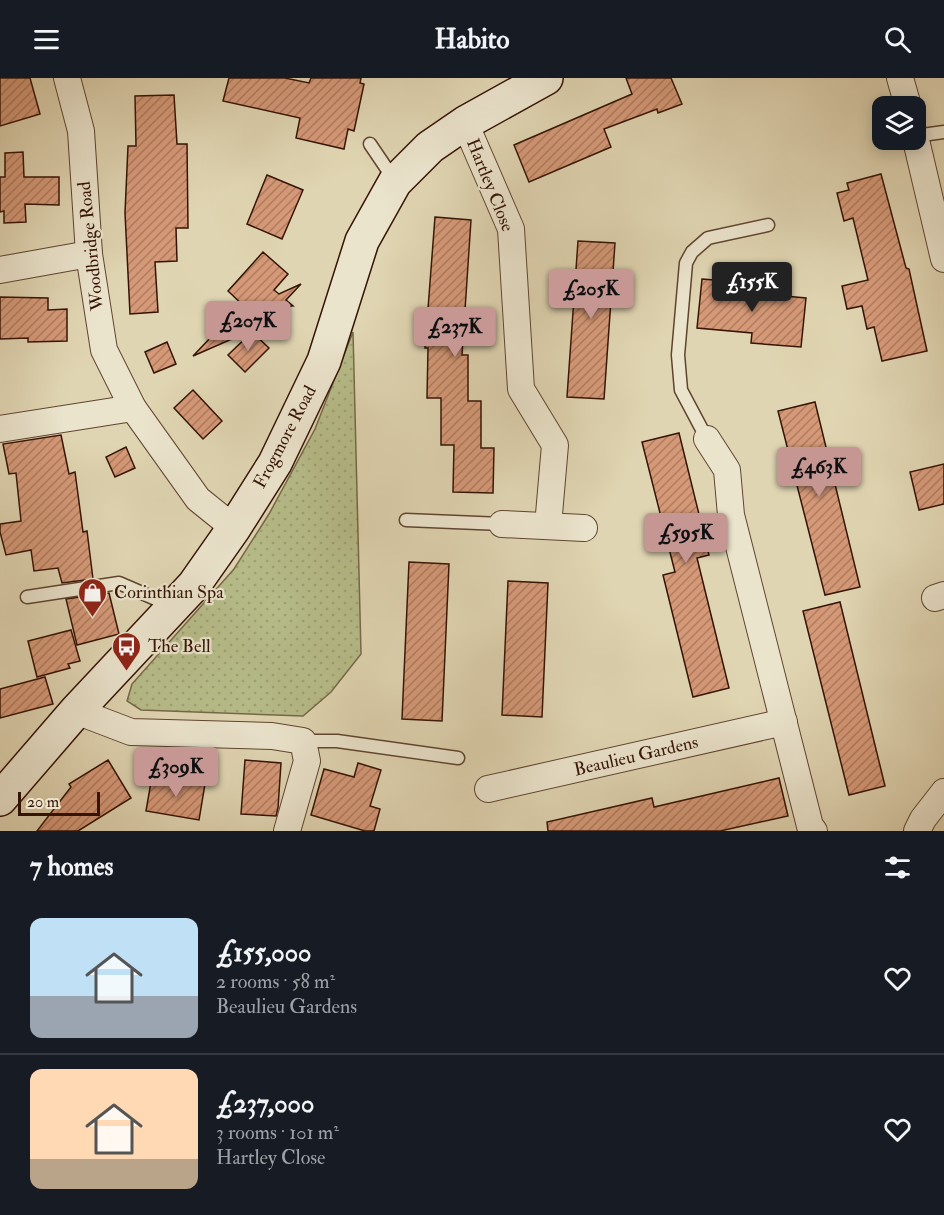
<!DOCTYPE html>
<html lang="en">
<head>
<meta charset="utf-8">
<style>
  :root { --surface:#171b24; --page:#20242c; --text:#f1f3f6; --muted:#9ea1a6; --line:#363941; --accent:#c59692 }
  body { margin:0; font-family:"IM FELL Double Pica",serif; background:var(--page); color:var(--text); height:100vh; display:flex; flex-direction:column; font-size:22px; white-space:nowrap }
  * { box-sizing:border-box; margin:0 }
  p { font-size:20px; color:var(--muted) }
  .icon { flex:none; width:33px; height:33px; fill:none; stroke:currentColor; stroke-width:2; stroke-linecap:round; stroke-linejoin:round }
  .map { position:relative; height:753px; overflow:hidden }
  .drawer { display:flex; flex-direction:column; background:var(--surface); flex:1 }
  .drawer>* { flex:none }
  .tools { position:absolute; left:872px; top:18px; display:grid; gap:12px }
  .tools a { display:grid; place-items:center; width:54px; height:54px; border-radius:12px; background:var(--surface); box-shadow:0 3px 15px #0003; font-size:30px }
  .scale { position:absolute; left:18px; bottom:15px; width:82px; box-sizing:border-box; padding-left:6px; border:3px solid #351305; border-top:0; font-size:16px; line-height:21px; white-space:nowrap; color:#351305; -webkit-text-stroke:4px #ebe4cd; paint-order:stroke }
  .price { position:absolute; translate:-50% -51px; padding:0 14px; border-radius:6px; background:var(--accent); color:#111; font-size:20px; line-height:39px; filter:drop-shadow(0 2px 3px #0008) }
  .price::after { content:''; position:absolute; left:50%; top:36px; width:18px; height:14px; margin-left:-9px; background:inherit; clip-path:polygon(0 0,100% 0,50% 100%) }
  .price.active { background:#222; color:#fff }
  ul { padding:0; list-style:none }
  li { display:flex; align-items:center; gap:18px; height:150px; padding:0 30px }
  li+li { border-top:2px solid var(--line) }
  li span { display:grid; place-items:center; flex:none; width:168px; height:120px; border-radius:12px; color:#555 }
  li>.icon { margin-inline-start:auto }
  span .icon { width:72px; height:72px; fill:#fffc; stroke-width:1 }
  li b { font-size:26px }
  h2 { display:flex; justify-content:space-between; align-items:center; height:72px; padding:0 30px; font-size:26px }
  header { display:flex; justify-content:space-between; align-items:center; height:78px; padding:0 30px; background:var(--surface); font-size:27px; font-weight:800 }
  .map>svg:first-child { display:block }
</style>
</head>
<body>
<header><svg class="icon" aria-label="menu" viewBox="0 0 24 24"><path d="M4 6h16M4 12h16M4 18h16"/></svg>Habito<svg class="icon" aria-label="search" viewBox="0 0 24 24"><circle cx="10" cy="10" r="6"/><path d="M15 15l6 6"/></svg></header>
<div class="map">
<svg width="944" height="753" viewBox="0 0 944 753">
  <defs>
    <pattern id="grass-dots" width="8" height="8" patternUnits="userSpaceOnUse" patternTransform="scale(1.5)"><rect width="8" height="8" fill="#b6bc89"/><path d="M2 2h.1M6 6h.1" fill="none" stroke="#9da175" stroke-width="1.8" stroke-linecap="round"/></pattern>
    <pattern id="building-hatch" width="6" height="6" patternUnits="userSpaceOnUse" patternTransform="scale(1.5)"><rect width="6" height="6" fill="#d69978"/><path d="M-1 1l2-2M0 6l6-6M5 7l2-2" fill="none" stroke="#ae7c60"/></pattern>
  </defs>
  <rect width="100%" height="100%" fill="#e0d5b2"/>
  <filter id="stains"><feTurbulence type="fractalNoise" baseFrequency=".00333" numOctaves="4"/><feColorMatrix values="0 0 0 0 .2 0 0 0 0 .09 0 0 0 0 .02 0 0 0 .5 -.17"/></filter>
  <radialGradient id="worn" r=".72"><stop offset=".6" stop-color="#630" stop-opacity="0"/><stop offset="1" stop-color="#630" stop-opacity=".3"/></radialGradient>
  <path fill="url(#grass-dots)" stroke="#766847" stroke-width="1.5" d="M353 254 361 576 331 614 303 638 141 632 127 623 132 606 234 491 269 436 315 351Z"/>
  <g fill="url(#building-hatch)" stroke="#351305" stroke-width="1.5">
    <path d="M0 0H30L40 36 0 48Z"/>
    <path d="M229 0H285L309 5 311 0H361L360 5 364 6 354 53 348 51 344 71 296 60 300 40 223 23Z"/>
    <path d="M626 0H671L682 26 658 35 657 31 604 51 611 69 529 104 514 67 632 16Z"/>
    <path d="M174 17 177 66H187L188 150H176L177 183 155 184 158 234 130 236 125 135 128 68H136L135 18Z"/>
    <path d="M23 74 24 99H59V127L25 126 26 144 4 145V133L0 134V99H5V75Z"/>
    <path d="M881 96 906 190 909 191 927 273 882 283 874 249 867 251 862 228 847 231 842 208 868 202 853 140 844 143 837 115 849 112 847 105Z"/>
    <path d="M267 97 303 112 282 161 247 146Z"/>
    <path d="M435 139 471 142 462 277H468V323H481V370H494L493 415 453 414 454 367H441V320H427L428 270H425Z"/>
    <path d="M578 163 615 165 604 321 567 319Z"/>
    <path d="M263 174 288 196 274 212 279 216 301 206 286 222 293 228 280 229 264 247 193 278 234 235 246 230 228 213Z"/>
    <path d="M702 201 752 205 751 215 806 220 801 269 751 265 752 255 697 250Z"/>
    <path d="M0 219 48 220V232L67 231V263L28 264V260L0 261Z"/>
    <path d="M252 254 269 270 245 294 228 277Z"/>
    <path d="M167 264 176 286 154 295 145 274Z"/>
    <path d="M193 312 222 343 203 361 174 330Z"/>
    <path d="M815 324 860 509 825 517 778 333Z"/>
    <path d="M679 355 709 477 697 480 729 610 693 619 663 497 675 494 642 364Z"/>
    <path d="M61 357 69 396 75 394 83 454 87 453 93 501 62 505 58 490 34 493 31 472 6 477 0 454V446L21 443 16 395 9 396 3 366Z"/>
    <path d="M126 369 135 390 115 399 106 379Z"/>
    <path d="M944 386V426L919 432 910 394Z"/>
    <path d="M409 484 449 486 442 643 402 641Z"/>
    <path d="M508 503 548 505 542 639 502 637Z"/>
    <path d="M109 515 119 556 77 567 66 521Z"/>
    <path d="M840 524 885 708 849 717 803 533Z"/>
    <path d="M71 552 80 583 68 586 70 590 37 599 28 563Z"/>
    <path d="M45 599 53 626 0 640V611Z"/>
    <path d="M108 682 131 720 78 753H37L71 709 69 706Z"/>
    <path d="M245 682 281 685 278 730 276 738 241 736Z"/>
    <path d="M358 685 381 692 370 728 380 731 374 753H365L311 737 324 691 354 699Z"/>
    <path d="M152 698 205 706 199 742 146 733Z"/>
    <path d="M779 700 788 738 720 753H548L547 744 652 720 654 729Z"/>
  </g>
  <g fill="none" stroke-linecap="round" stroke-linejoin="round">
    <defs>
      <g id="lane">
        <path d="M915 58 944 54"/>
        <path d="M370 66 395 103"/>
        <path d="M707 361 681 312 678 277 686 185 692 174 708 160 768 147"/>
        <path d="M406 442 502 446"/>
        <path d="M27 519 119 505 172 528"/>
        <path d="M303 663H337L458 680"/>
      </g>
      <g id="street">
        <path d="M67 0 81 53 89 176 104 272 133 330 198 421 234 450"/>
        <path d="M900 0 908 28"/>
        <path d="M465 45 511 151 521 311 555 367 548 448"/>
        <path d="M915 58 944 181"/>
        <path d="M0 192 89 176"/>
        <path d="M0 351 133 330"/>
        <path d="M707 361 727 392 731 437 810 748 814 753"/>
        <path d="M502 446 584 450"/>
        <path d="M935 520 944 517"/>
        <path d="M76 633 131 654 272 658 303 663 307 683 287 753"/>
        <path d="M488 711 784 644"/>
        <path d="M917 753 923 741 944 714"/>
      </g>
      <path id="secondary" d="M0 721 76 633 194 507 234 450 275 385 324 283 362 163 395 104 430 69 465 45 546 0"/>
    </defs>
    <use href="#lane" stroke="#604430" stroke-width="15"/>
    <use href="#street" stroke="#604430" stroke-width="28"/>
    <use href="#secondary" stroke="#351305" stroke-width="36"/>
    <use href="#lane" stroke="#ebe4cd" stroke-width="12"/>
    <use href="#street" stroke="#ebe4cd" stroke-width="26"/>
    <use href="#secondary" stroke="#ebe4cd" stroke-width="33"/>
  </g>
  <defs>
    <symbol id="shop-pin" viewBox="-11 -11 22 30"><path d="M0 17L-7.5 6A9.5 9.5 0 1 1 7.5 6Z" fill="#8f2418" stroke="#ebe4cd"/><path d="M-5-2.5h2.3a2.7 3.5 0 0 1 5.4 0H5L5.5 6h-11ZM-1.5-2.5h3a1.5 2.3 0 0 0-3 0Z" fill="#fff"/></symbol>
    <symbol id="bus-pin" viewBox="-11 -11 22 30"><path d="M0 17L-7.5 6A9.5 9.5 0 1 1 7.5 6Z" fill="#8f2418" stroke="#ebe4cd"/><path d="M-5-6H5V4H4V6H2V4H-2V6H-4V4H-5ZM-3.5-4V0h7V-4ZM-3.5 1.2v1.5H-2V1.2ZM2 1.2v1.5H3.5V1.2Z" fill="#fff"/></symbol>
  </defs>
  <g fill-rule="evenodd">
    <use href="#shop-pin" x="76" y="498" width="33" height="45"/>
    <use href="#bus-pin" x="110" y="552" width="33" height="45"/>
  </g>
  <g text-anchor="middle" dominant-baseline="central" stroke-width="4.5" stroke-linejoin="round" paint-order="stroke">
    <g font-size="18" fill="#351305" stroke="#ebe4cd">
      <text transform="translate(490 107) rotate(68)">Hartley Close</text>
      <text transform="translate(91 168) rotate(-96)">Woodbridge Road</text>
      <text transform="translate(285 359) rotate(-62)">Frogmore Road</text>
      <text transform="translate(636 678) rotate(-13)">Beaulieu Gardens</text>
    </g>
    <g font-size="18" fill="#351305" stroke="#ebe4cd" text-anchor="start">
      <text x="114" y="514">Corinthian Spa</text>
      <text x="148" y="568">The Bell</text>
    </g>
  </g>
  <rect width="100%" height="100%" filter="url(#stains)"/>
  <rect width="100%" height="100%" fill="url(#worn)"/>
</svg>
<div class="tools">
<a><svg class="icon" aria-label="layers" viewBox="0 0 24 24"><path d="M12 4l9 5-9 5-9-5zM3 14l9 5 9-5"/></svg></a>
</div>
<div class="scale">20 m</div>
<b class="price active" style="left:752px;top:235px">£155K</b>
<b class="price" style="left:591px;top:242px">£205K</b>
<b class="price" style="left:248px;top:274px">£207K</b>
<b class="price" style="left:455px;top:280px">£237K</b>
<b class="price" style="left:819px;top:420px">£463K</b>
<b class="price" style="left:686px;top:486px">£595K</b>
<b class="price" style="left:176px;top:720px">£309K</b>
</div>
<section class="drawer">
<h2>7 homes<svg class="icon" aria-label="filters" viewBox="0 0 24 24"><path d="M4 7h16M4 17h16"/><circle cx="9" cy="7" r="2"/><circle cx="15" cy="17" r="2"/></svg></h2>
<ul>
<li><span style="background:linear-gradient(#bfe0f5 65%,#9aa5b1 0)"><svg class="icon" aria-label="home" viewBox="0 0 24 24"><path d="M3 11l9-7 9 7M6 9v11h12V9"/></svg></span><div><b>£155,000</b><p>2 rooms · 58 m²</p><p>Beaulieu Gardens</p></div><svg class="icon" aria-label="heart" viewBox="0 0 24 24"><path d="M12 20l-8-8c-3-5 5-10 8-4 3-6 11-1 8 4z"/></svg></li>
<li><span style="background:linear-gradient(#ffd9b3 75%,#b9a48a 0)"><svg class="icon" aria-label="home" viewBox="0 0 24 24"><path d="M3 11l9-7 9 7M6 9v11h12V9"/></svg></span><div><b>£237,000</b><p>3 rooms · 101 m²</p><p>Hartley Close</p></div><svg class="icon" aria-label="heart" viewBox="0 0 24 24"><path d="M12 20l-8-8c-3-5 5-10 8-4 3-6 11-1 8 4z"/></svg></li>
</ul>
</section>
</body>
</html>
